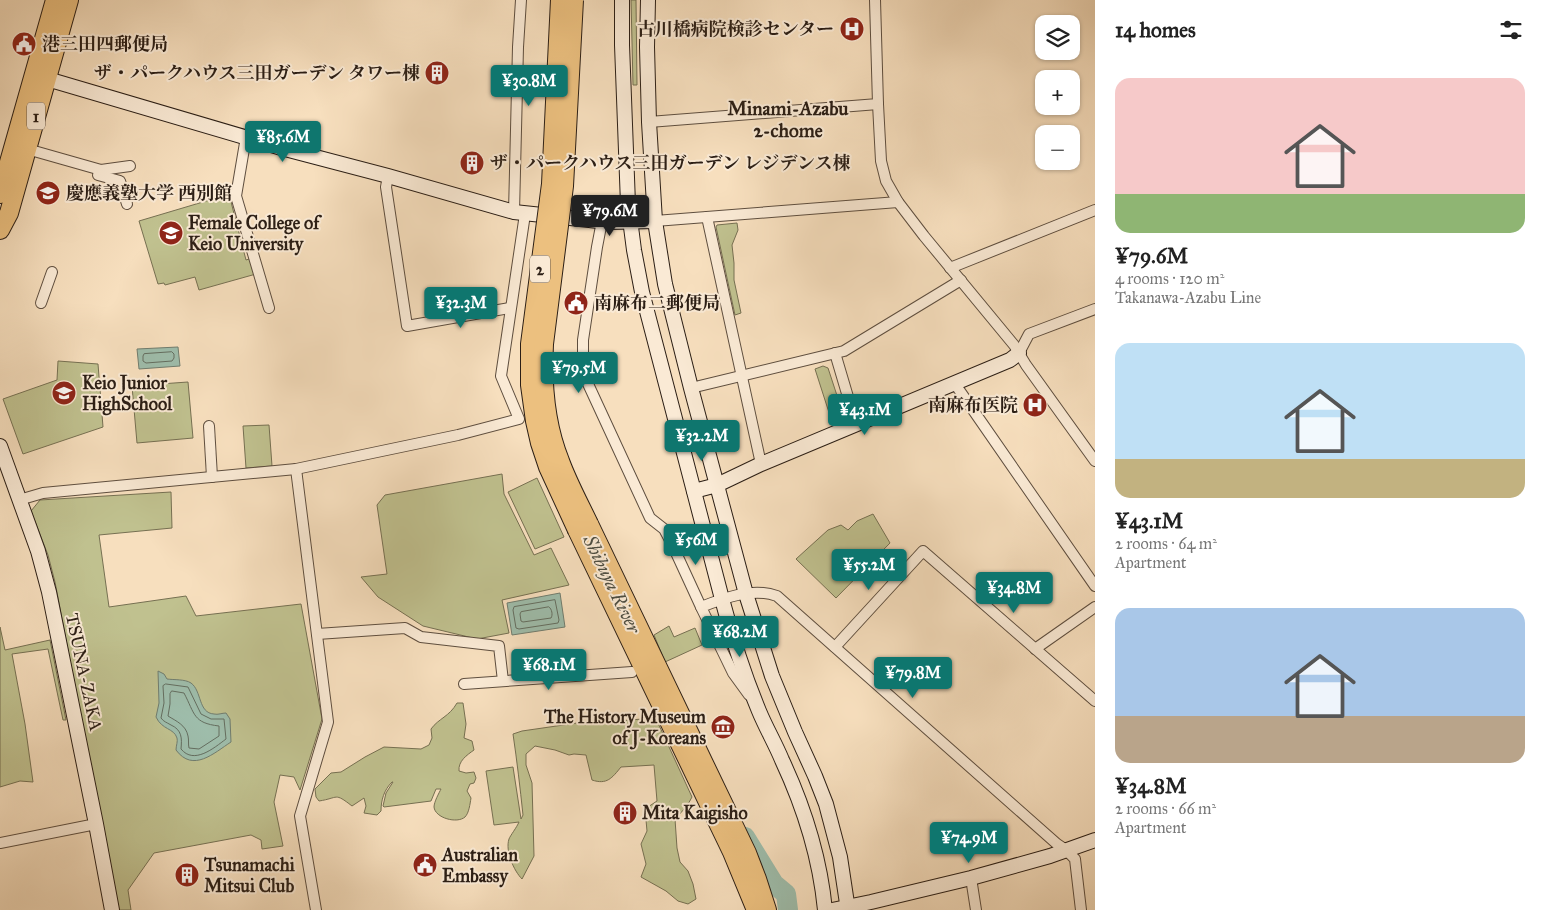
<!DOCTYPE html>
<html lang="en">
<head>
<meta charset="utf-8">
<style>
  :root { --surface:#fff; --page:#f6f6f6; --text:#222; --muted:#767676; --accent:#0f766e }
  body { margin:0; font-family:"IM FELL Great Primer","Noto Serif JP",serif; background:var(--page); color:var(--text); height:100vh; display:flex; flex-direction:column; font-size:19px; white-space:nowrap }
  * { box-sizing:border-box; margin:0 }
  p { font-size:16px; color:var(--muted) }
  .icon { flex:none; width:28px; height:28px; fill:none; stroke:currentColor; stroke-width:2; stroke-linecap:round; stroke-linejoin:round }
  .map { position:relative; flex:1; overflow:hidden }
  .side { display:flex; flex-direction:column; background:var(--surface); width:450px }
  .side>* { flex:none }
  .buttons { position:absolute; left:1035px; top:15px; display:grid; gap:10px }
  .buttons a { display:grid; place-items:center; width:45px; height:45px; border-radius:10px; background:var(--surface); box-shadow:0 1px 4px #0004; font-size:25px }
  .price { position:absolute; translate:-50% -42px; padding:0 11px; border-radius:5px; background:var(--accent); color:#fff; font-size:16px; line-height:32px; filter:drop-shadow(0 1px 2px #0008) }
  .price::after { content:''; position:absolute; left:50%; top:30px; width:15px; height:11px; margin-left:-8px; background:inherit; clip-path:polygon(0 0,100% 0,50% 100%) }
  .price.active { background:#222; color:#fff }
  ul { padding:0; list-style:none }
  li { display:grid; align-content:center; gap:10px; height:265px; padding:0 20px }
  li span { display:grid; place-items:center; height:155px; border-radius:15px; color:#555 }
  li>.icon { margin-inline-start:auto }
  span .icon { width:90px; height:90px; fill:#fffc; stroke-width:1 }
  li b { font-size:21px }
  h2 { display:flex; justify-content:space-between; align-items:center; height:60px; padding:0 20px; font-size:21px }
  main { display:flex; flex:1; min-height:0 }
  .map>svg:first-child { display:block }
</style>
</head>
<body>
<main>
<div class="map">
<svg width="1095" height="910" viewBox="0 0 1095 910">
  <rect width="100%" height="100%" fill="#f7dfbe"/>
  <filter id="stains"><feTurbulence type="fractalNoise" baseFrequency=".004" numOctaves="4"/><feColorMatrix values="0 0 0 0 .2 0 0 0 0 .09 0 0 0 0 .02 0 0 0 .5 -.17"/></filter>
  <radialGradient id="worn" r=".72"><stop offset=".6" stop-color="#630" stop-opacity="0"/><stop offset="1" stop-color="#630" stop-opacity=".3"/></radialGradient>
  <g fill="#c0c18f" stroke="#767052">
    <path d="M631 0H636L637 85H633Z"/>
    <path d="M223 196 225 199 230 198 246 260 252 258 256 274 199 290 195 277 165 285 164 283 158 284 139 221Z"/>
    <path d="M737 223 738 230 732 245 734 263V280L741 313 735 315 716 227 717 225Z"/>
    <path d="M58 361 98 364 103 427 23 454 3 399 57 380Z"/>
    <path d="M823 366 828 368 844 417 841 423 833 425 815 369Z"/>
    <path d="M188 382 193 438 137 443 132 386Z"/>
    <path d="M269 425 272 466 246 468 243 426Z"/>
    <path d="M502 474 504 494 534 555 551 548 569 585 502 600 509 633 477 639 423 626 378 597 361 577 387 574 377 505 385 495Z"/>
    <path d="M537 478 564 537 535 549 508 492Z"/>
    <path d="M171 492 172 528 99 535 109 607 186 596 196 616 301 604 322 719 300 790 294 777 280 775 274 802 283 846 262 849 261 840 251 835 154 853 128 890 131 910H118L55 582 48 555 31 511 40 500Z"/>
    <path d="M873 514 890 543 836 598 796 559 828 530 841 525 848 530 857 521Z"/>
    <path d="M669 626 674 637 695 628 702 645 665 662 654 635Z"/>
    <path d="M0 627 5 650 50 640 66 720H63L48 649 12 654 25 724 33 782 20 781 0 787Z"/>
    <path d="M457 703H463L466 724 464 738 472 741 474 750C467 755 458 761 459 771L466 773 474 772 476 778 474 783 470 784 467 791 471 798C470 804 469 813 465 817 457 824 435 818 434 807 434 802 439 793 441 789H436L431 801 384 807 383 806 386 793 393 782H392C384 790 381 800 381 811L377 815 364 813 366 806 364 798 352 806C334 792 339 798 319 801L316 797 315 789 331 773 341 772 365 757 384 747 421 749 429 745 432 738 431 729C439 718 449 717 457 703Z"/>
    <path d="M642 719 658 723 692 797 687 806 675 819 677 848 680 862 688 871 693 884 696 899 688 904 678 901 666 891 641 877 646 864 641 844 647 831 645 809 657 801 654 765 621 767C612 778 607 785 592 780L586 755 574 754 569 755 555 750 535 746 526 754V765L532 783 534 856 522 879C514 871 505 851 509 839 510 836 517 827 519 822L494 825 486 771 513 767 521 819 523 815C520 787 517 761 513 734L522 731 591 721H618Z"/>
  </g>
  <g fill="#9ebdab" stroke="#707d6f">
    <path d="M178 347 180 366 139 369 137 349Z"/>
    <path d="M560 593 565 627 512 635 507 603Z"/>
    <path d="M158 671 164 674 167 679C174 680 185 679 191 683 202 691 198 713 214 714 218 715 222 713 226 713L230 719 231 742C214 753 193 773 176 750 176 746 178 741 177 738 174 728 162 730 156 717L159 703Z"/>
  </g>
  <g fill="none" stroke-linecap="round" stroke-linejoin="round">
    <g stroke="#646e60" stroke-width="1">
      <path d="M172 352 174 354V358L172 361 146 363 143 361V356L144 354Z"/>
      <path d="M555 600 559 620 558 623 519 629 516 628 513 610 514 607Z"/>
      <path d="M549 607C552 609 553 615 551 618L523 622 521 621 520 614 521 612Z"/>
      <path d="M166 684 188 687 201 714 211 719H224L226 739C214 748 194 765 181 749 182 738 182 730 171 725 166 722 164 722 161 718L164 703 163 686Z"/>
      <path d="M172 691 184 693C195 714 193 723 219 726V736L199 749 189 748C188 744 189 740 188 736 186 725 176 721 168 716L170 704V694Z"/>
    </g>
    <path stroke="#9ebdab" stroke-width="20" d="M745 837 774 884 786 894 788 910"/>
    <defs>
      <g id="street">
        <path d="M878 104 881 161 886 181 898 202 924 236 1014 345 1026 365 1095 461"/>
        <path d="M649 122 878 104 875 0"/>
        <path d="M246 137 236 196 269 308"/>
        <path d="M27 149 101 170 130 166"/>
        <path d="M98 175 120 181 127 204"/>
        <path d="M388 176 386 187 407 326 510 308"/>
        <path d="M514 212 518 47 521 0"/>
        <path d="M707 217 761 464"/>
        <path d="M602 221 597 247 583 340V373L650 518 664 529 672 544"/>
        <path d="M655 221 898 202"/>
        <path d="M950 268 1095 210"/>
        <path d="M41 303 52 272"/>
        <path d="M835 353 856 424"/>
        <path d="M1019 353 1029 334 1095 309"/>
        <path d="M955 384 1095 586"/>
        <path d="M691 388 844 351 961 280"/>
        <path d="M209 426 212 477"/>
        <path d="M296 469 328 722 300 816 316 910"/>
        <path d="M19 500 43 493 296 469 458 435 519 419 501 376 525 214"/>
        <path d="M701 607 672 544 705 532"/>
        <path d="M317 634 405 628 421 637 499 646 503 681"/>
        <path d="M835 647 923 551 1095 701"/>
        <path d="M1035 649 1095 607"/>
        <path d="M464 684 632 672"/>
        <path d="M749 695 733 673 701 607C724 598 753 587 777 596L1057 844 1066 850 1075 859 1081 910"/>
        <path d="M0 843 96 824"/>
        <path d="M971 878 976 910"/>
      </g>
      <g id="secondary">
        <path d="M622 0V45L628 204 634 250 642 292 722 599C732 637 744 675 759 711 766 728 775 743 782 760 804 807 820 858 825 910"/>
        <path d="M648 0 647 47 649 122 655 221 665 284 691 388 746 594 772 676 795 732 815 776 826 804 840 857 848 910"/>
        <path d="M37 76 285 149 388 176 514 212 608 222 655 221"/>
        <path d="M0 446 38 551 49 592 96 824 112 910"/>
        <path d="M694 491 717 485 761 464 1010 360 1019 353"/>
        <path d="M832 910 871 902 971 878 1050 856 1095 840"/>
      </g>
      <g id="highway">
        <path d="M0 194 55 0"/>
        <path d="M0 230 9 213 69 0"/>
        <path d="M589 524 747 853 757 879 767 910"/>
        <path d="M577 530 732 852 756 910"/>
      </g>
    </defs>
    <use href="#street" stroke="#5e4e3f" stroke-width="12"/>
    <use href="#secondary" stroke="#2b1e15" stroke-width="16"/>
    <use href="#highway" stroke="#2b1e15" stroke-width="20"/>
    <use href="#street" stroke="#faead5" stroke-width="10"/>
    <use href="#secondary" stroke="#faead5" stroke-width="14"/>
    <use href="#highway" stroke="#ecc07f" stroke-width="18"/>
    <defs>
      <g id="highway-bridge">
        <path d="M560 0 551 184 530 344V385L535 421 540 443 548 467 577 530"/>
        <path d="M574 0 564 186 544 344C542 384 545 424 560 461 568 483 579 503 589 524"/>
      </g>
    </defs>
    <use href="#highway-bridge" stroke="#2b1e15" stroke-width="20" stroke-linecap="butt"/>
    <use href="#highway-bridge" stroke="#ecc07f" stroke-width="18"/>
  </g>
  <defs>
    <symbol id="hospital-disc" viewBox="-11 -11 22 22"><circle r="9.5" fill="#8f2418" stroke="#faead5"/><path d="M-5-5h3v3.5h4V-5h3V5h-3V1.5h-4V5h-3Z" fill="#fff"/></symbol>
    <symbol id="civic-disc" viewBox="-11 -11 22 22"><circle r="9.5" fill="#8f2418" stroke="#faead5"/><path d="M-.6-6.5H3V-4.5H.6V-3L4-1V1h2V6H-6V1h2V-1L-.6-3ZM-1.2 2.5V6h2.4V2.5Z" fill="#fff"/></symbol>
    <symbol id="building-disc" viewBox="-11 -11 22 22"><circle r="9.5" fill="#8f2418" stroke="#faead5"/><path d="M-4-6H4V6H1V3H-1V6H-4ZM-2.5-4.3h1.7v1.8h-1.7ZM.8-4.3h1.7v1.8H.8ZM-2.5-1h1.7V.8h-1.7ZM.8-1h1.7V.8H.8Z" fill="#fff"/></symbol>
    <symbol id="university-disc" viewBox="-11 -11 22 22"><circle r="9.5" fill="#8f2418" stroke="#faead5"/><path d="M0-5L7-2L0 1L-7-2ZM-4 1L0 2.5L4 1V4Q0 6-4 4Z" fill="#fff"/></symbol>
    <symbol id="school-disc" viewBox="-11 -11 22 22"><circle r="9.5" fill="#8f2418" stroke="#faead5"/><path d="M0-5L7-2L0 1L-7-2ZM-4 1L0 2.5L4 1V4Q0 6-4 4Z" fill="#fff"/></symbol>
    <symbol id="museum-disc" viewBox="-11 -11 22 22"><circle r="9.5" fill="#8f2418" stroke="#faead5"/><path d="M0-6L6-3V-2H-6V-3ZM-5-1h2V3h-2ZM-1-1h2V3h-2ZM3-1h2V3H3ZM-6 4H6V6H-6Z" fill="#fff"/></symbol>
  </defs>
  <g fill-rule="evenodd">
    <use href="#hospital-disc" x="838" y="15" width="28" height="28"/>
    <use href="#civic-disc" x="10" y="30" width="28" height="28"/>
    <use href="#building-disc" x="423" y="59" width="28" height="28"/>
    <use href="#building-disc" x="458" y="149" width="28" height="28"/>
    <use href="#university-disc" x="34" y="179" width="28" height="28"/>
    <use href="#school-disc" x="157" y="219" width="28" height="28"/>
    <use href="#civic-disc" x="562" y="289" width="28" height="28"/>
    <use href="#school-disc" x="50" y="379" width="28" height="28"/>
    <use href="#hospital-disc" x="1021" y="391" width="28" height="28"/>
    <use href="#museum-disc" x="709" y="713" width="28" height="28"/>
    <use href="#building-disc" x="611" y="799" width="28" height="28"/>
    <use href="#civic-disc" x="411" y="851" width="28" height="28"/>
    <use href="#building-disc" x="173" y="861" width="28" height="28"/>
  </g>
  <g text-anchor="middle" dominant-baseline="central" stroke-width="4" stroke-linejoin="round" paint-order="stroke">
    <g fill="#faead5" stroke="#695b4f" stroke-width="1">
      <rect x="27" y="102.5" width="18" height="27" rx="4"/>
      <rect x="530" y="255.5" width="20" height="27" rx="4"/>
    </g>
    <g font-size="16" font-weight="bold" fill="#2b1e15">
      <text x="36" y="116">1</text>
      <text x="540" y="269">2</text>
    </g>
    <g font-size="18" font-weight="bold" fill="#2b1e15" stroke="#faead5" text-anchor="start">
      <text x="834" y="29" text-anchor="end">古川橋病院検診センター</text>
      <text x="42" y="44">港三田四郵便局</text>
      <text x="420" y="73" text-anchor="end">ザ・パークハウス三田ガーデン タワー棟</text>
      <text x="490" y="163">ザ・パークハウス三田ガーデン レジデンス棟</text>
      <text x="66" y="193">慶應義塾大学 西別館</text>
      <text x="188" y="223">Female College of<tspan x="188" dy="21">Keio University</tspan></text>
      <text x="594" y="303">南麻布二郵便局</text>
      <text x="82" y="383">Keio Junior<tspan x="82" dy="21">HighSchool</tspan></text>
      <text x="1018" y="405" text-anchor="end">南麻布医院</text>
      <text x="706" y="717" text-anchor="end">The History Museum<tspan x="706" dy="21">of J-Koreans</tspan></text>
      <text x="642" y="813">Mita Kaigisho</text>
      <text x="442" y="855">Australian<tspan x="442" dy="21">Embassy</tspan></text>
      <text x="204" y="865">Tsunamachi<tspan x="204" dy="21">Mitsui Club</tspan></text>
    </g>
    <g font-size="18" fill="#2b1e15" stroke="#faead5">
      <text transform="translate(84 672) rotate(78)">TSUNA-ZAKA</text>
    </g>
    <g font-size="19" font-weight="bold" fill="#2b1e15" stroke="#faead5">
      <text x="788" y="108">Minami-Azabu<tspan x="788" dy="22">2-chome</tspan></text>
    </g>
    <g font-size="19" font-style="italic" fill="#4e4e42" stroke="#faead5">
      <text transform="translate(612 584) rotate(64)">Shibuya River</text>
    </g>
  </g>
  <rect width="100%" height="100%" filter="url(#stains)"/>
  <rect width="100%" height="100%" fill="url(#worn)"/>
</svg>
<div class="buttons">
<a><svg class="icon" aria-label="layers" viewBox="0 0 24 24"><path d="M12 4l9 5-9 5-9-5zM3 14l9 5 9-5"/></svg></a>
<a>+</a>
<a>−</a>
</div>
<b class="price" style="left:529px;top:107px">¥30.8M</b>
<b class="price" style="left:283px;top:163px">¥85.6M</b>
<b class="price active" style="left:610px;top:237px">¥79.6M</b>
<b class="price" style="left:461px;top:329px">¥32.3M</b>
<b class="price" style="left:579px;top:394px">¥79.5M</b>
<b class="price" style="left:865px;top:436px">¥43.1M</b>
<b class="price" style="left:702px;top:462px">¥32.2M</b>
<b class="price" style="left:696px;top:566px">¥56M</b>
<b class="price" style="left:869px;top:591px">¥55.2M</b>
<b class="price" style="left:1014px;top:614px">¥34.8M</b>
<b class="price" style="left:740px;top:658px">¥68.2M</b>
<b class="price" style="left:549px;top:691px">¥68.1M</b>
<b class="price" style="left:913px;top:699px">¥79.8M</b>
<b class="price" style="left:969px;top:864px">¥74.9M</b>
</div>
<section class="side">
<h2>14 homes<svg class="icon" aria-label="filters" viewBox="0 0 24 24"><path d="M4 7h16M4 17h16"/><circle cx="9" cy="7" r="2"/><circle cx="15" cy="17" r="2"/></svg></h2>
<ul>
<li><span style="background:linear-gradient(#f6c9c9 75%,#8fb573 0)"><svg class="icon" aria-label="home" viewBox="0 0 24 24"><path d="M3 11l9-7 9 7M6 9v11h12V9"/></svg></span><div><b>¥79.6M</b><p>4 rooms · 120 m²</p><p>Takanawa-Azabu Line</p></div></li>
<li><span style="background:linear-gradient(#bfe0f5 75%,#c2b280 0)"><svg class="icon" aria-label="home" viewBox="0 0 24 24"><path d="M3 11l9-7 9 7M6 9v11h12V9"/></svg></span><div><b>¥43.1M</b><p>2 rooms · 64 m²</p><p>Apartment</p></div></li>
<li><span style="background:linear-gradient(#a9c7e8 70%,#b9a48a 0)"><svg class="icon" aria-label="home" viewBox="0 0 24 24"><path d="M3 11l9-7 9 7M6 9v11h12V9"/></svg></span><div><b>¥34.8M</b><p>2 rooms · 66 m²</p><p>Apartment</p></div></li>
</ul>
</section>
</main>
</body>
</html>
